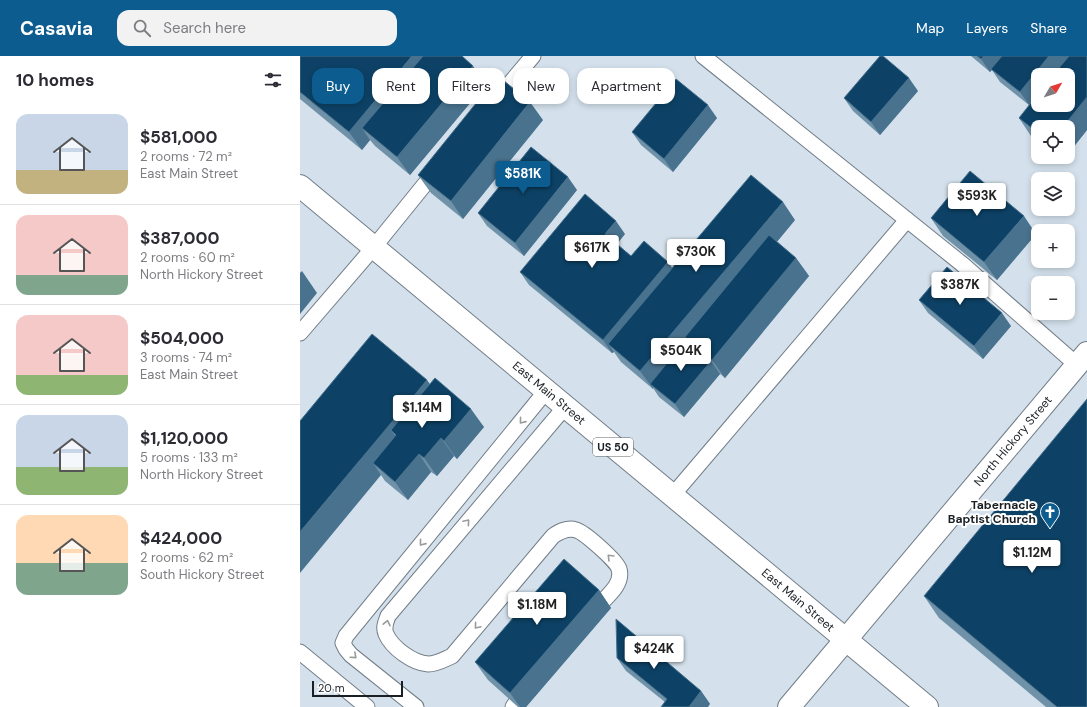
<!DOCTYPE html>
<html lang="en">
<head>
<meta charset="utf-8">
<style>
  :root { --surface:#fff; --page:#f2f2f3; --text:#2b2b33; --muted:#7c7c81; --line:#e1e1e2; --accent:#0c5c8f }
  body { margin:0; font-family:"DM Sans",sans-serif; background:var(--page); color:var(--text); height:100vh; display:flex; flex-direction:column; font-size:15px; white-space:nowrap }
  * { box-sizing:border-box; margin:0 }
  p { font-size:13px; color:var(--muted) }
  .icon { flex:none; width:22px; height:22px; fill:none; stroke:currentColor; stroke-width:2; stroke-linecap:round; stroke-linejoin:round }
  .map { position:relative; flex:1; overflow:hidden }
  .drawer { display:flex; flex-direction:column; background:var(--surface); width:300px }
  .drawer>* { flex:none }
  .hud { position:absolute; left:12px; top:12px; width:380px; height:36px; display:flex; gap:8px }
  .needle { width:26px; rotate:51deg }
  .fabs { position:absolute; left:731px; top:12px; display:grid; gap:8px }
  .fabs a { display:grid; place-items:center; width:44px; height:44px; border-radius:8px; background:var(--surface); box-shadow:0 2px 6px #0003; font-size:20px }
  .scale { position:absolute; left:12px; bottom:10px; width:91px; box-sizing:border-box; padding-left:4px; border:2px solid #1a1f23; border-top:0; font-size:11px; line-height:14px; white-space:nowrap; color:#1a1f23; -webkit-text-stroke:3px #fff; paint-order:stroke }
  .price { position:absolute; translate:-50% -34px; padding:0 9px; border-radius:4px; background:#fff; color:#222; font-size:13px; line-height:26px; filter:drop-shadow(0 1px 2px #0008) }
  .price::after { content:''; position:absolute; left:50%; top:24px; width:12px; height:9px; margin-left:-6px; background:inherit; clip-path:polygon(0 0,100% 0,50% 100%) }
  .price.on { background:var(--accent); color:#fff }
  ul { padding:0; list-style:none }
  li { display:flex; align-items:center; gap:12px; height:100px; padding:0 16px }
  li+li { border-top:1px solid var(--line) }
  li span { display:grid; place-items:center; flex:none; width:112px; height:80px; border-radius:12px; color:#555 }
  li>.icon { margin-inline-start:auto }
  span .icon { width:48px; height:48px; fill:#fffc; stroke-width:1 }
  li b { font-size:17px }
  h2 { display:flex; justify-content:space-between; align-items:center; height:48px; padding:0 16px; font-size:17px }
  .tag { padding:0 14px; border-radius:12px; background:var(--surface); box-shadow:0 2px 6px #0003; font-size:14px; line-height:36px }
  .tag.on { background:var(--accent); color:#fff }
  header { display:flex; align-items:center; gap:24px; box-sizing:border-box; height:56px; padding:0 20px; background:var(--accent); color:#fff }
  header strong { font-size:19px }
  nav { display:flex; gap:22px; margin-inline-start:auto; font-size:14px }
  .search { width:280px; height:36px; background:var(--page); display:flex; align-items:center; gap:10px; box-sizing:border-box; padding:0 14px; border-radius:12px; color:var(--muted); font-size:15px }
  main { display:flex; flex:1; min-height:0 }
  .map>svg:first-child { display:block }
</style>
</head>
<body>
<header>
<strong>Casavia</strong>
<div class="search"><svg class="icon" aria-label="search" viewBox="0 0 24 24"><circle cx="10" cy="10" r="6"/><path d="M15 15l6 6"/></svg>Search here</div>
<nav><a>Map</a><a>Layers</a><a>Share</a></nav>
</header>
<main>
<section class="drawer">
<h2>10 homes<svg class="icon" aria-label="filters" viewBox="0 0 24 24"><path d="M4 7h16M4 17h16"/><circle cx="9" cy="7" r="2"/><circle cx="15" cy="17" r="2"/></svg></h2>
<ul>
<li><span style="background:linear-gradient(#c9d6e8 70%,#c2b280 0)"><svg class="icon" aria-label="home" viewBox="0 0 24 24"><path d="M3 11l9-7 9 7M6 9v11h12V9"/></svg></span><div><b>$581,000</b><p>2 rooms · 72 m²</p><p>East Main Street</p></div></li>
<li><span style="background:linear-gradient(#f6c9c9 75%,#7fa58c 0)"><svg class="icon" aria-label="home" viewBox="0 0 24 24"><path d="M3 11l9-7 9 7M6 9v11h12V9"/></svg></span><div><b>$387,000</b><p>2 rooms · 60 m²</p><p>North Hickory Street</p></div></li>
<li><span style="background:linear-gradient(#f6c9c9 75%,#8fb573 0)"><svg class="icon" aria-label="home" viewBox="0 0 24 24"><path d="M3 11l9-7 9 7M6 9v11h12V9"/></svg></span><div><b>$504,000</b><p>3 rooms · 74 m²</p><p>East Main Street</p></div></li>
<li><span style="background:linear-gradient(#c9d6e8 65%,#8fb573 0)"><svg class="icon" aria-label="home" viewBox="0 0 24 24"><path d="M3 11l9-7 9 7M6 9v11h12V9"/></svg></span><div><b>$1,120,000</b><p>5 rooms · 133 m²</p><p>North Hickory Street</p></div></li>
<li><span style="background:linear-gradient(#ffd9b3 60%,#7fa58c 0)"><svg class="icon" aria-label="home" viewBox="0 0 24 24"><path d="M3 11l9-7 9 7M6 9v11h12V9"/></svg></span><div><b>$424,000</b><p>2 rooms · 62 m²</p><p>South Hickory Street</p></div></li>
</ul>
</section>
<div class="map">
<svg width="787" height="651" viewBox="0 0 787 651">
  <rect width="100%" height="100%" fill="#d4e1ec"/>
  <g fill="none" stroke-linecap="round" stroke-linejoin="round">
    <defs>
      <g id="lane">
        <path d="M403 0 662 208 777 309"/>
        <path d="M196 44 233 0"/>
        <path d="M0 277 74 191 138 112"/>
        <path d="M265 351 88 560C86 566 83 571 86 578 92 592 113 607 128 608 137 608 145 603 152 600L253 480C259 476 267 471 276 474 284 476 317 505 319 513 323 526 311 537 303 545"/>
        <path d="M372 440 607 164"/>
        <path d="M0 596 67 651"/>
        <path d="M116 651 51 599 46 593 43 587 46 580 246 335"/>
        <path d="M213 651 215 648"/>
      </g>
      <path id="street" d="M489 651 787 297"/>
      <path id="primary" d="M0 130 627 651"/>
    </defs>
    <use href="#lane" stroke="#717d87" stroke-width="17"/>
    <use href="#street" stroke="#717d87" stroke-width="24"/>
    <use href="#primary" stroke="#717d87" stroke-width="24"/>
    <use href="#lane" stroke="#fff" stroke-width="15"/>
    <use href="#street" stroke="#fff" stroke-width="22"/>
    <use href="#primary" stroke="#fff" stroke-width="22"/>
  </g>
  <g fill="#7092a9">
    <path d="M0 0 186 28 110 119 75 90 70 84 62 94 0 43Z"/>
    <path d="M671 0H787V74L768 98V71H738V85L731 80 719 62 738 38 729 49 700 26 692 14 690 16Z"/>
    <path d="M618 35 580 79 553 55 544 42Z"/>
    <path d="M417 62 373 116 341 89 332 76Z"/>
    <path d="M243 64 163 163 131 137 118 119Z"/>
    <path d="M277 134 224 200 187 170 178 157Z"/>
    <path d="M631 162 736 178 697 224 643 180Z"/>
    <path d="M495 164 477 186 496 202 509 220 425 322 419 317 420 318 384 361 359 341 353 332V333L321 306 314 296 312 297 229 229 220 216 325 178 317 188 331 200 372 212Z"/>
    <path d="M619 244 711 270 683 303 628 257Z"/>
    <path d="M130 328 184 371 157 403 154 400 137 420 131 416 108 444 85 425 81 419 0 365Z"/>
    <path d="M299 534 311 552 226 651H218L188 624 175 606Z"/>
    <path d="M624 540 787 651H746L639 562Z"/>
    <path d="M317 602 401 635 410 648 365 646 326 615Z"/>
  </g>
  <g fill="#49728e">
    <path d="M112 0H140L62 72 70 84 62 94 49 76Z"/>
    <path d="M684 0H704L690 16 681 3Z"/>
    <path d="M749 0H769L753 19H738V38L729 49 720 36Z"/>
    <path d="M173 10 186 28 110 119 97 101Z"/>
    <path d="M609 22 618 35 580 79 571 66Z"/>
    <path d="M787 41V74L768 98V71H763Z"/>
    <path d="M230 46 243 64 163 163 151 145Z"/>
    <path d="M408 49 417 62 373 116 364 103Z"/>
    <path d="M760 101H766L763 105Z"/>
    <path d="M268 121 277 134 224 200 215 187Z"/>
    <path d="M483 146 495 164 392 287 385 281 390 289 350 328 353 332V333L340 315Z"/>
    <path d="M724 160 736 178 697 224 684 206Z"/>
    <path d="M316 165 325 178 314 191 305 178Z"/>
    <path d="M496 202 509 220 425 322 412 304Z"/>
    <path d="M368 206 377 219 308 288 314 296 312 297 303 284Z"/>
    <path d="M2 215 17 237 0 258V217Z"/>
    <path d="M702 257 711 270 683 303 674 290Z"/>
    <path d="M411 305 420 318 384 361 375 348Z"/>
    <path d="M127 324 143 346 96 379 91 374 104 392 73 407 81 419 0 517V476Z"/>
    <path d="M171 353 184 371 157 403 144 385Z"/>
    <path d="M141 382 154 400 137 420 124 402Z"/>
    <path d="M119 398 131 416 108 444 95 426Z"/>
    <path d="M299 534 311 552 226 651H220L210 637Z"/>
    <path d="M401 635 410 648 408 651H389Z"/>
  </g>
  <g fill="#0d4266" stroke="#49728e">
    <path d="M0 0H112L49 76 0 36Z"/>
    <path d="M123 0H162L173 10 97 101 62 72Z"/>
    <path d="M580 0H583L609 22 571 66 544 42Z"/>
    <path d="M677 0H684L681 3Z"/>
    <path d="M702 0H749L720 36 691 13Z"/>
    <path d="M769 0H787V41L763 71H738V77L719 62 738 38V49H768V19H753Z"/>
    <path d="M198 20 230 46 151 145 118 119Z"/>
    <path d="M376 23 408 49 364 103 332 76Z"/>
    <path d="M231 91 268 121 215 187 178 157Z"/>
    <path d="M670 115 724 160 684 206 631 162Z"/>
    <path d="M451 119 483 146 340 315 308 288Z"/>
    <path d="M285 138 316 165 305 178 331 200 344 185 368 206 303 284 220 216Z"/>
    <path d="M469 179 496 202 412 304 385 281Z"/>
    <path d="M647 211 702 257 674 290 619 244Z"/>
    <path d="M72 278 127 324 0 476V365Z"/>
    <path d="M386 284 411 305 375 348 350 328Z"/>
    <path d="M135 322 171 353 144 385 141 382 124 402 119 398 95 426 73 407 96 379 91 374Z"/>
    <path d="M787 343V651H757L624 540Z"/>
    <path d="M264 503 299 534 210 637 175 606Z"/>
    <path d="M316 563 401 635 389 651H361L367 643 317 602Z"/>
  </g>
  <defs><path id="oneway-chevron" d="M-2-3.5L2.5 0L-2 3.5" fill="none" stroke-width="1.6" stroke-linecap="round" stroke-linejoin="round"/></defs>
  <g stroke="#989a9c">
    <use href="#oneway-chevron" transform="translate(222 365) rotate(129)"/>
    <use href="#oneway-chevron" transform="translate(167 466) rotate(-50)"/>
    <use href="#oneway-chevron" transform="translate(122 487) rotate(129)"/>
    <use href="#oneway-chevron" transform="translate(310 501) rotate(-135)"/>
    <use href="#oneway-chevron" transform="translate(87 567) rotate(-78)"/>
    <use href="#oneway-chevron" transform="translate(177 570) rotate(130)"/>
    <use href="#oneway-chevron" transform="translate(54 600) rotate(42)"/>
  </g>
  <defs>
    <symbol id="church-pin" viewBox="-11 -11 22 30"><path d="M0 17L-7.5 6A9.5 9.5 0 1 1 7.5 6Z" fill="#0c5c8f" stroke="#fff"/><path d="M-1.2-6h2.4v3.5h3.3v2.4h-3.3V6h-2.4V-.1h-3.3v-2.4h3.3Z" fill="#fff"/></symbol>
  </defs>
  <g fill-rule="evenodd">
    <use href="#church-pin" x="739" y="445" width="22" height="30"/>
  </g>
  <g text-anchor="middle" dominant-baseline="central" stroke-width="4" stroke-linejoin="round" paint-order="stroke">
    <rect fill="#fff" stroke="#5f6265" stroke-width="1" x="293" y="382" width="40" height="18" rx="3"/>
    <g font-size="11" font-weight="bold" fill="#1a1f23">
      <text x="313" y="391">US 50</text>
    </g>
    <g font-size="12" fill="#1a1f23" stroke="#fff">
      <text transform="translate(249 337) rotate(40)">East Main Street</text>
      <text transform="translate(713 385) rotate(-50)">North Hickory Street</text>
      <text transform="translate(498 544) rotate(40)">East Main Street</text>
    </g>
    <g font-size="12" font-weight="bold" fill="#1a1f23" stroke="#fff" text-anchor="end">
      <text x="736" y="449">Tabernacle<tspan x="736" dy="14">Baptist Church</tspan></text>
    </g>
  </g>
</svg>
<div class="fabs">
<a><svg class="needle" viewBox="-14 -14 28 28"><path d="M0-13l5 13h-10z" fill="#e53935"/><path d="M0 13l5-13h-10z" fill="#7c7c81"/></svg></a>
<a><svg class="icon" aria-label="locate" viewBox="0 0 24 24"><circle cx="12" cy="12" r="6"/><path d="M12 2v4M12 18v4M2 12h4M18 12h4"/></svg></a>
<a><svg class="icon" aria-label="layers" viewBox="0 0 24 24"><path d="M12 4l9 5-9 5-9-5zM3 14l9 5 9-5"/></svg></a>
<a>+</a>
<a>−</a>
</div>
<div class="scale">20 m</div>
<b class="price on" style="left:223px;top:139px">$581K</b>
<b class="price" style="left:677px;top:161px">$593K</b>
<b class="price" style="left:292px;top:213px">$617K</b>
<b class="price" style="left:396px;top:217px">$730K</b>
<b class="price" style="left:660px;top:250px">$387K</b>
<b class="price" style="left:381px;top:316px">$504K</b>
<b class="price" style="left:122px;top:373px">$1.14M</b>
<b class="price" style="left:732px;top:518px">$1.12M</b>
<b class="price" style="left:237px;top:570px">$1.18M</b>
<b class="price" style="left:354px;top:614px">$424K</b>
<div class="hud">
<a class="tag on">Buy</a>
<a class="tag">Rent</a>
<a class="tag">Filters</a>
<a class="tag">New</a>
<a class="tag">Apartment</a>
</div>
</div>
</main>
</body>
</html>
